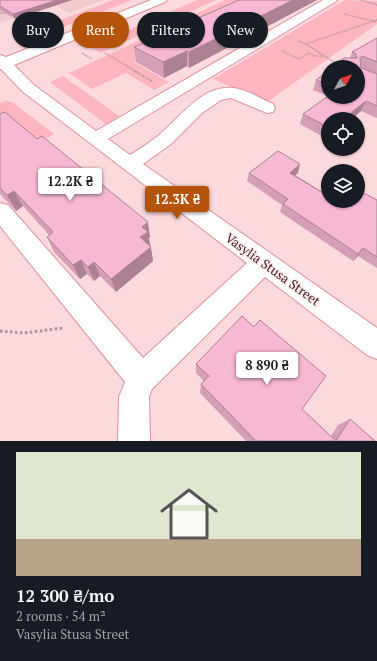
<!DOCTYPE html>
<html lang="en">
<head>
<meta charset="utf-8">
<style>
  :root { --surface:#171b24; --page:#242831; --text:#f1f3f6; --muted:#9ea1a6; --line:#363941; --accent:#b45309 }
  body { margin:0; font-family:"PT Serif",serif; background:var(--page); color:var(--text); height:100vh; display:flex; flex-direction:column; font-size:15px; white-space:nowrap }
  * { box-sizing:border-box; margin:0 }
  p { font-size:13px; color:var(--muted) }
  .icon { flex:none; width:22px; height:22px; fill:none; stroke:currentColor; stroke-width:2; stroke-linecap:round; stroke-linejoin:round }
  .map { position:relative; height:441px; overflow:hidden }
  .drawer { display:flex; flex-direction:column; background:var(--surface); flex:1 }
  .drawer>* { flex:none }
  .banner { position:absolute; left:12px; top:12px; width:353px; height:36px; display:flex; gap:8px }
  .needle { width:26px; rotate:50deg }
  .controls { position:absolute; left:321px; top:60px; display:grid; gap:8px }
  .controls a { display:grid; place-items:center; width:44px; height:44px; border-radius:50%; background:var(--surface); box-shadow:0 1px 3px #0004; font-size:20px }
  .price { position:absolute; translate:-50% -34px; padding:0 9px; border-radius:4px; background:#fff; color:#222; font-size:13px; line-height:26px; filter:drop-shadow(0 1px 2px #0008) }
  .price::after { content:''; position:absolute; left:50%; top:24px; width:12px; height:9px; margin-left:-6px; background:inherit; clip-path:polygon(0 0,100% 0,50% 100%) }
  .price.selected { background:var(--accent); color:#fff }
  ul { padding:0; list-style:none }
  li { display:grid; align-content:center; gap:8px; height:212px; padding:0 16px }
  li+li { border-top:1px solid var(--line) }
  li span { display:grid; place-items:center; height:124px; border-radius:0px; color:#555 }
  li>.icon { margin-inline-start:auto }
  span .icon { width:72px; height:72px; fill:#fffc; stroke-width:1 }
  li b { font-size:17px }
  .chip { padding:0 14px; border-radius:18px; background:var(--surface); box-shadow:0 1px 3px #0004; font-size:14px; line-height:36px }
  .chip.selected { background:var(--accent); color:#fff }
  .map>svg:first-child { display:block }
</style>
</head>
<body>
<div class="map">
<svg width="377" height="441" viewBox="0 0 377 441">
  <rect width="100%" height="100%" fill="#fcd9dd"/>
  <path fill="#f0cace" d="M0 0H104L69 13 55 5 0 23Z"/>
  <g fill="#fdb6bf">
    <path d="M113 0H132L28 41 13 38Z"/>
    <path d="M197 0H216L101 53 90 47Z"/>
    <path d="M225 0H266L134 62 169 82 154 90 126 73 92 89 69 73Z"/>
    <path d="M345 0 377 1V24L266 103 213 79Z"/>
    <path d="M63 76 123 119 110 127 50 82Z"/>
    <path d="M5 101 12 102 54 134 36 144 0 117V103Z"/>
  </g>
  <g fill="none" stroke-linecap="round" stroke-linejoin="round">
    <defs>
      <path id="minor" d="M151 0H167L165 2 14 65 34 85 96 131 323 0H337L335 2 108 139 130 155C139 149 149 143 158 136 180 118 201 85 233 88 246 89 261 99 273 104L275 108 273 112 267 113 231 98 221 100 202 113 171 144 143 164 377 328V359L367 355 265 277 152 389 149 397 150 441H118L119 397 125 382 0 226V203L8 205 143 358 247 263 22 91 1 69H0V55L6 57Z"/>
    </defs>
    <use href="#minor" stroke="#e1909b" stroke-width="2"/>
    <g stroke="#b49196" stroke-width="1.5" stroke-dasharray="1 1" stroke-linecap="butt">
      <path d="M361 0 377 5"/>
      <path d="M0 13H7"/>
      <path d="M344 14 377 22"/>
      <path d="M298 41 306 44 337 64"/>
      <path d="M306 44 377 20"/>
      <path d="M282 51 299 59 309 53 315 56H324"/>
      <path d="M82 53 92 59"/>
      <path d="M105 53 137 72"/>
    </g>
    <path stroke="#b49196" stroke-width="2" stroke-dasharray="1.5 1.5" stroke-linecap="butt" d="M135 71 153 82"/>
    <path stroke="#b49196" stroke-width="3" stroke-dasharray="2.5 2.5" stroke-linecap="butt" d="M0 331 24 333 63 328"/>
    <use href="#minor" fill="#fff" fill-rule="evenodd"/>
  </g>
  <g fill="#d49eb6">
    <path d="M0 0H72L15 19 0 10Z"/>
    <path d="M239 0H317L189 68 187 66 164 78 136 62 134 47 173 32Z"/>
    <path d="M377 38V74L361 68 377 74V118L361 111 352 119H328V138L327 139 300 124 303 114 328 96 313 90 316 80 328 71V97H358L350 58 352 52Z"/>
    <path d="M0 114 150 237 149 238 153 261 116 292 100 276 94 281 87 274 80 279 54 252 47 237 49 235 23 206 16 211 0 194Z"/>
    <path d="M249 173H298L295 175 339 202 377 200V268L358 256 353 261 280 212 282 205 247 181Z"/>
    <path d="M196 364 302 409 331 436 338 425 350 419 375 441H246L200 393 201 384 204 381 196 373Z"/>
  </g>
  <g fill="#ad8194">
    <path d="M57 0H72L15 19 13 14Z"/>
    <path d="M293 0H317L189 68V52Z"/>
    <path d="M187 51V66L164 78 163 62Z"/>
    <path d="M366 101 361 111 352 119H343Z"/>
    <path d="M300 164 298 173 288 181 290 173Z"/>
    <path d="M14 191 23 206 16 211 7 195Z"/>
    <path d="M148 222 150 237 149 238 150 247 140 237 142 227Z"/>
    <path d="M151 247 153 261 116 292 111 279Z"/>
    <path d="M363 248 358 256 353 261 358 254Z"/>
    <path d="M81 260 87 274 80 279 73 265Z"/>
    <path d="M94 262 100 276 94 281 88 267Z"/>
  </g>
  <g fill="#f7b8d4" stroke="#ad8194">
    <path d="M0 0H57L13 14 0 6Z"/>
    <path d="M239 0H293L189 52 187 51 163 62 134 47 173 32 196 19Z"/>
    <path d="M377 38V62L362 56 360 58 361 68 377 74V106L366 101 343 119H328V127L303 114 328 96V97H358V67H333L344 58H357L355 53 352 52Z"/>
    <path d="M328 71V85L316 80Z"/>
    <path d="M5 112 37 139 42 136 148 222 142 227 148 232 140 237 151 247 111 279 94 262 88 267 81 260 73 265 47 237 53 232 14 191 7 195 0 188V114Z"/>
    <path d="M278 151 300 164 290 173 328 196V201H336L339 202 340 201H358V190L377 200V257L363 248 358 254 283 204 288 199 249 173Z"/>
    <path d="M242 316 254 327 260 320 326 376 302 409 336 441 350 419 375 441H256L201 384 209 376 196 364Z"/>
  </g>
  <g text-anchor="middle" dominant-baseline="central" stroke-width="3" stroke-linejoin="round" paint-order="stroke">
    <g font-size="13" fill="#452429" stroke="#fdebed">
      <text transform="translate(273 269) rotate(36)">Vasylia Stusa Street</text>
    </g>
  </g>
</svg>
<div class="controls">
<a><svg class="needle" viewBox="-14 -14 28 28"><path d="M0-13l5 13h-10z" fill="#e53935"/><path d="M0 13l5-13h-10z" fill="#9ea1a6"/></svg></a>
<a><svg class="icon" aria-label="locate" viewBox="0 0 24 24"><circle cx="12" cy="12" r="6"/><path d="M12 2v4M12 18v4M2 12h4M18 12h4"/></svg></a>
<a><svg class="icon" aria-label="layers" viewBox="0 0 24 24"><path d="M12 4l9 5-9 5-9-5zM3 14l9 5 9-5"/></svg></a>
</div>
<b class="price" style="left:70px;top:202px">12.2K ₴</b>
<b class="price selected" style="left:177px;top:220px">12.3K ₴</b>
<b class="price" style="left:267px;top:386px">8 890 ₴</b>
<div class="banner">
<a class="chip">Buy</a>
<a class="chip selected">Rent</a>
<a class="chip">Filters</a>
<a class="chip">New</a>
</div>
</div>
<section class="drawer">
<ul>
<li><span style="background:linear-gradient(#dfe7d0 70%,#b9a48a 0)"><svg class="icon" aria-label="home" viewBox="0 0 24 24"><path d="M3 11l9-7 9 7M6 9v11h12V9"/></svg></span><div><b>12 300 ₴/mo</b><p>2 rooms · 54 m²</p><p>Vasylia Stusa Street</p></div></li>
</ul>
</section>
</body>
</html>
